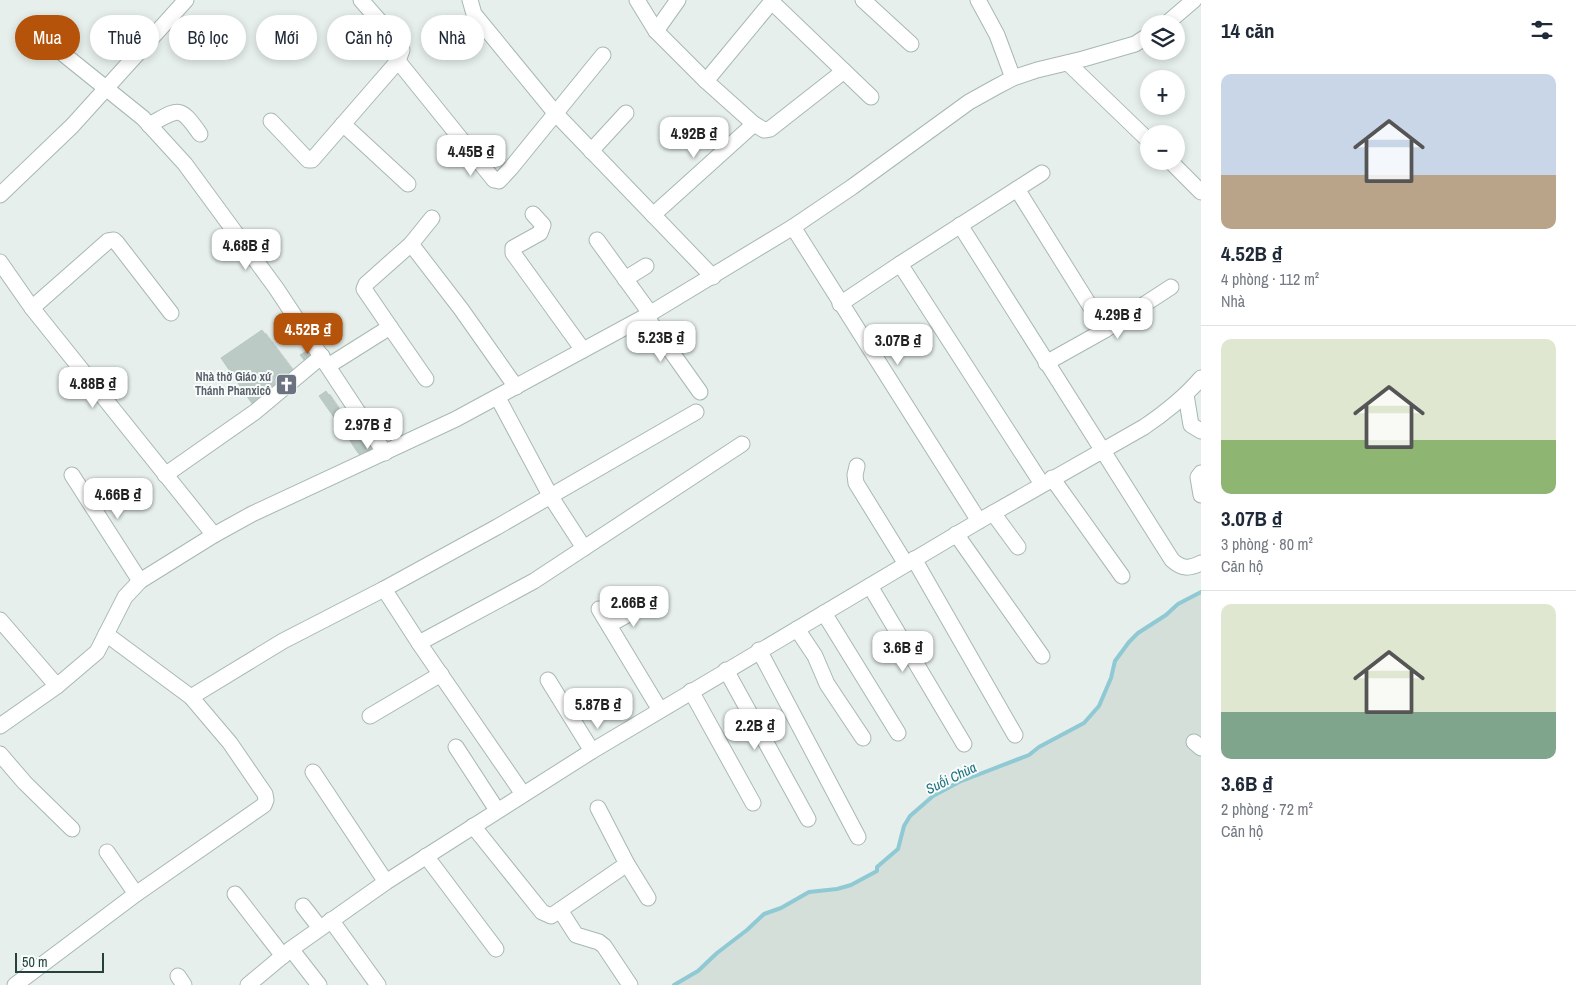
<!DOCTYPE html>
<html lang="vi">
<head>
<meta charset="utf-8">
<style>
  :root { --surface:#fff; --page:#f6f6f7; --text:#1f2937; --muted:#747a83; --line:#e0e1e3; --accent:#b45309 }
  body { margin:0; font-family:"Archivo Narrow",sans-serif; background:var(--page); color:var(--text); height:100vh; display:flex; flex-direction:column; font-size:19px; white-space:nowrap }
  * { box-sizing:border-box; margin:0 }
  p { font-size:16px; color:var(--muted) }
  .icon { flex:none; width:28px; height:28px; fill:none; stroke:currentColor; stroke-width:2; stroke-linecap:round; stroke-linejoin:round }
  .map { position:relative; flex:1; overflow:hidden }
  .panel { display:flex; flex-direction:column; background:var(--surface); width:375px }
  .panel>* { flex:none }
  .hud { position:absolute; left:15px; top:15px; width:475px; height:45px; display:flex; gap:10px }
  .buttons { position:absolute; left:1140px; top:15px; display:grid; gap:10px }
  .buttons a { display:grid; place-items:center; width:45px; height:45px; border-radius:50%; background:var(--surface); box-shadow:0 2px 8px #0003; font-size:25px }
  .scale { position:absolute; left:15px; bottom:12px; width:89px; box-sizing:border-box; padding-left:5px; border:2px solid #24423a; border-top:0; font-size:14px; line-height:18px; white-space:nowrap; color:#24423a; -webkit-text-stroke:4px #f7fbf9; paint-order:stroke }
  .price { position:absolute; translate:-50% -42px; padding:0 11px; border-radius:10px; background:#fff; color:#222; font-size:16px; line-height:32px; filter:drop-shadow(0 1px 2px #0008) }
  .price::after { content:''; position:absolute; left:50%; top:30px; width:15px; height:11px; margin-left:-8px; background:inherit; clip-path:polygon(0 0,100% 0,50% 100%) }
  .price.on { background:var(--accent); color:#fff }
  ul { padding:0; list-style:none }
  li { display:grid; align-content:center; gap:10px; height:265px; padding:0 20px }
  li+li { border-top:1px solid var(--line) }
  li span { display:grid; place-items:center; height:155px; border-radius:10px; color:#555 }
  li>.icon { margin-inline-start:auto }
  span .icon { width:90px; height:90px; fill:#fffc; stroke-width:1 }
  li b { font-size:21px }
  h2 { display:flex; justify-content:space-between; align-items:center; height:60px; padding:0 20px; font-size:21px }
  .tag { padding:0 18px; border-radius:22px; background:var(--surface); box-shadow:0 2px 8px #0003; font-size:18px; line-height:45px }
  .tag.on { background:var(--accent); color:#fff }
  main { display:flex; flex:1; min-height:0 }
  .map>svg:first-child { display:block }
</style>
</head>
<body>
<main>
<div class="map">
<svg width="1201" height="985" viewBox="0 0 1201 985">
  <defs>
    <filter id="shadow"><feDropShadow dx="3.5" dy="3.5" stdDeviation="0" flood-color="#0004"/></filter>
  </defs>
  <rect width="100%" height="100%" fill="#e6efeb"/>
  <path fill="#d4dfda" d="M1201 592V985H674L698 971 717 953 747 930 764 914 781 908 809 892 837 889 851 885 877 871V867L898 849 904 826 910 816 933 796 959 782 1029 755 1039 747 1084 723 1099 706 1111 678 1115 661 1129 642 1138 633 1166 615 1178 604Z"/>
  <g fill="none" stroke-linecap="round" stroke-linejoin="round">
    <path stroke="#8ec9d4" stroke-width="4" d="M674 985 698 971 717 953 747 930 764 914 781 908 809 892 837 889 851 885 877 871V867L898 849 904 826 910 816 933 796 959 782 1029 755 1039 747 1084 723 1099 706 1111 678 1115 661 1129 642 1138 633 1166 615 1178 604 1201 592"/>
  </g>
  <g fill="#bbcac4" stroke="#b8c9c2" filter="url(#shadow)">
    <path d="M262 330 293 371 253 405 221 358Z"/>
    <path d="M311 348 316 355 305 361 300 355Z"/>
    <path d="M326 391 350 426 343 430 319 396Z"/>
    <path d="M358 420 371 439 356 450 343 430Z"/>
    <path d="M371 439 379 451 363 459 356 450Z"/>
  </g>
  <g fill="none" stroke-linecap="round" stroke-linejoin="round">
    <defs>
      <g id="minor">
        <path d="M361 0 399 43 402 50 398 61 494 180 499 181 511 168 603 55"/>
        <path d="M470 0 474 14 556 114 713 277"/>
        <path d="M637 0 656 31 706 81 754 124 764 130 770 129 844 71"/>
        <path d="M863 0 911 44"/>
        <path d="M978 0 997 35 1013 78"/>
        <path d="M772 2 871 97"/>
        <path d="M1166 24 1194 0"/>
        <path d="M656 31 678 0"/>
        <path d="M36 32 143 118 185 164 276 288 385 453"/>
        <path d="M1068 63 1149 141"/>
        <path d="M706 81 773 0"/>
        <path d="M271 121 308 160H312L398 61"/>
        <path d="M343 124 408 184"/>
        <path d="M149 125C179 109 179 104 200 134"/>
        <path d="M591 151 626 113"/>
        <path d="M1170 161 1201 192"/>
        <path d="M1017 189 1105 330"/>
        <path d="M0 195 72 126 186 0"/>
        <path d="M533 214 543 225 540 233 513 248V253L583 350"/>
        <path d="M653 215 754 124"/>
        <path d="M960 225 1172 560C1182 569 1189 569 1201 563"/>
        <path d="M793 227 979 521"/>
        <path d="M597 240 650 313"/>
        <path d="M411 244 461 309 516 387"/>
        <path d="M0 262 32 308 214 535"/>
        <path d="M900 264 1042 173"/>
        <path d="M625 279 646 266"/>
        <path d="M840 304 900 264 1042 484"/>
        <path d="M32 308 108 241 114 240 117 243 171 313"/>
        <path d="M646 316 700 392"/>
        <path d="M390 327 426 379"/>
        <path d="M1046 363 1105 330 1171 287"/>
        <path d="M328 366 390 327 364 289 366 284 411 244 432 218"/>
        <path d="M1186 395 1191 425 1201 431"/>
        <path d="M498 398 551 497 584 548"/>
        <path d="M857 466 855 475 856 483 906 564"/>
        <path d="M1201 473 1198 477 1201 495"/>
        <path d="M72 475 140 581"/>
        <path d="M165 475 255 412 322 356"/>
        <path d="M1052 478 1122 576"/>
        <path d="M993 513 1018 547"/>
        <path d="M956 534 1042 656"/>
        <path d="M914 559 1015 735"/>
        <path d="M870 586 964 744"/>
        <path d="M384 589 419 643 523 794"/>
        <path d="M599 609 660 710"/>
        <path d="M824 613 898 733"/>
        <path d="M0 620 57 686"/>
        <path d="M609 625 645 605"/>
        <path d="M797 629 815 656 827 684 863 738"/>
        <path d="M419 643 534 581 742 444"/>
        <path d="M759 650 858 837"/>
        <path d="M726 670 808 819"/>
        <path d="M548 680 592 751"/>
        <path d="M691 691 753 803"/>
        <path d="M191 697 283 641 384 589 497 527 696 412"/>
        <path d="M370 716 441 674"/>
        <path d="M0 726 57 686 97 652 125 597 140 581 214 535 252 514 456 419 646 316 793 227 852 187 969 102 996 87 1013 78 1037 70 1083 59 1135 44 1149 35"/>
        <path d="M1194 742 1201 748"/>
        <path d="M456 747 497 810"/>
        <path d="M0 754 25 783 72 829"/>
        <path d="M313 772 386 882"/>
        <path d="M473 826 542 912 551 916 560 910 576 935 599 942 604 946 630 985"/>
        <path d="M107 852 136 894"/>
        <path d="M426 856 496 949"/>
        <path d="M627 864 648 898"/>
        <path d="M235 894 283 956"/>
        <path d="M303 906 320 928"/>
        <path d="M560 910 627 864 598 808"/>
        <path d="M331 920 378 985"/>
        <path d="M291 949 319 985"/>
        <path d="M178 976 184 985"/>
        <path d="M15 985 136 894 264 805 266 800 265 794 230 743 191 697 106 634"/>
        <path d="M248 985 291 949 386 882 592 751 979 521 1144 427C1166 412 1184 398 1201 378"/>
      </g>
    </defs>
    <use href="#minor" stroke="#a8b8b2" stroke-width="17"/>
    <use href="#minor" stroke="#fff" stroke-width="15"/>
  </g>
  <defs>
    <symbol id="church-square" viewBox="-11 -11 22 22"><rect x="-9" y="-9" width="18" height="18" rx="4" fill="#6b7280" stroke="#f7fbf9"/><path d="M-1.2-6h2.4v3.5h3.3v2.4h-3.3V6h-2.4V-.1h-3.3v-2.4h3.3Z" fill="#fff"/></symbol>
  </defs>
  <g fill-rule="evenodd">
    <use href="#church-square" x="274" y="372" width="25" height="25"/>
  </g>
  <g text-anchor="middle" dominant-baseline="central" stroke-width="4" stroke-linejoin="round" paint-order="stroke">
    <g font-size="12" font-weight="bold" fill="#5b616d" stroke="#f7fbf9" text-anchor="end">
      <text x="271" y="377">Nhà thờ Giáo xứ<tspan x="271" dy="14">Thánh Phanxicô</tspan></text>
    </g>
    <g font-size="14" font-style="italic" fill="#1c6f80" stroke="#f7fbf9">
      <text transform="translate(951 778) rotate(-26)">Suối Chùa</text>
    </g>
  </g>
</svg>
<div class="buttons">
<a><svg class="icon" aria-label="layers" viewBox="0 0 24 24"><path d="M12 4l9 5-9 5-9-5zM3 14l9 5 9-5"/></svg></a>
<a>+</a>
<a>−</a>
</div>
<div class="scale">50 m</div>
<b class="price" style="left:694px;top:159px">4.92B ₫</b>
<b class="price" style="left:471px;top:177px">4.45B ₫</b>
<b class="price" style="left:246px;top:271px">4.68B ₫</b>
<b class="price" style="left:1118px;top:340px">4.29B ₫</b>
<b class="price on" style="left:308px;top:355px">4.52B ₫</b>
<b class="price" style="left:661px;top:363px">5.23B ₫</b>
<b class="price" style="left:898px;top:366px">3.07B ₫</b>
<b class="price" style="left:93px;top:409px">4.88B ₫</b>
<b class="price" style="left:368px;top:450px">2.97B ₫</b>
<b class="price" style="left:118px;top:520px">4.66B ₫</b>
<b class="price" style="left:634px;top:628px">2.66B ₫</b>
<b class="price" style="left:903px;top:673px">3.6B ₫</b>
<b class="price" style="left:598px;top:730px">5.87B ₫</b>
<b class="price" style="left:755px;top:751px">2.2B ₫</b>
<div class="hud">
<a class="tag on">Mua</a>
<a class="tag">Thuê</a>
<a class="tag">Bộ lọc</a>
<a class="tag">Mới</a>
<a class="tag">Căn hộ</a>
<a class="tag">Nhà</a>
</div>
</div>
<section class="panel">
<h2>14 căn<svg class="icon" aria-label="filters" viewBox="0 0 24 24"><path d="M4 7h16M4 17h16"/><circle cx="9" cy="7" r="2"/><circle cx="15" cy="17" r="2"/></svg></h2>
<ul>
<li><span style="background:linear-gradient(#c9d6e8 65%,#b9a48a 0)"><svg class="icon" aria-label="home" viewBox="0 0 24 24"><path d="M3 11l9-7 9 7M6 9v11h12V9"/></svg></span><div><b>4.52B ₫</b><p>4 phòng · 112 m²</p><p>Nhà</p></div></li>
<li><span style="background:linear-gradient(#dfe7d0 65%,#8fb573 0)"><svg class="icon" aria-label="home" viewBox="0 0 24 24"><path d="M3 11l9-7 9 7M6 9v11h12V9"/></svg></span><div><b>3.07B ₫</b><p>3 phòng · 80 m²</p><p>Căn hộ</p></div></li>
<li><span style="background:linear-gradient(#dfe7d0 70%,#7fa58c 0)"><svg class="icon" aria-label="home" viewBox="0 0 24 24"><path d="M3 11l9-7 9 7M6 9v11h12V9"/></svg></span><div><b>3.6B ₫</b><p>2 phòng · 72 m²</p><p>Căn hộ</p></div></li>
</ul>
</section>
</main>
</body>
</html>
